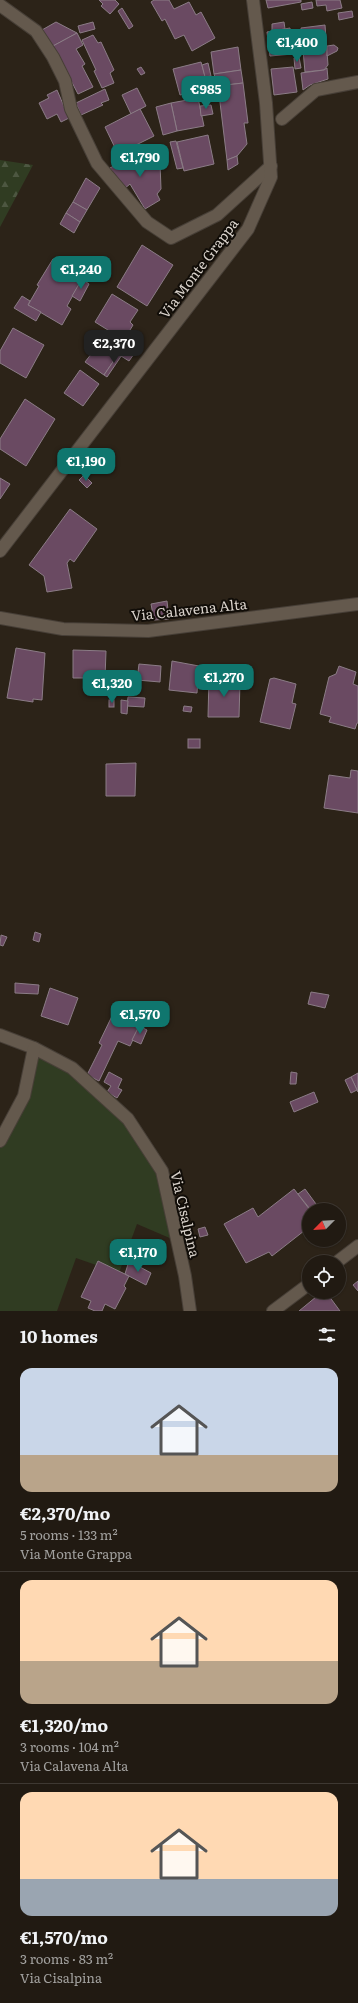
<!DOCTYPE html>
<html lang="en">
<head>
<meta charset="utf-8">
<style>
  :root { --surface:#211a12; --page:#2d2720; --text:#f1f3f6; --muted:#a2a19f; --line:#3e3832; --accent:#0f766e }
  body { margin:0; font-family:Literata,serif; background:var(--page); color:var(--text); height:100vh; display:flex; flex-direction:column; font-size:15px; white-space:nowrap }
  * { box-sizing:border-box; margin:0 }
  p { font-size:13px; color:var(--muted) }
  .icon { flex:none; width:22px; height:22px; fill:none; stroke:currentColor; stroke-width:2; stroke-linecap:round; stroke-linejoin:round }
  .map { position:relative; height:1311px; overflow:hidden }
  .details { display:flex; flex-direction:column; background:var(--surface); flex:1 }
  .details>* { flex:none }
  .needle { width:26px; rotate:246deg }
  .buttons { position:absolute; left:302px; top:1203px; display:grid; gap:8px }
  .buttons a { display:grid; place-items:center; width:44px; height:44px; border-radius:50%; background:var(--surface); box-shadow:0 1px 3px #0004,0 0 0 1px var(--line); font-size:20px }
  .price { position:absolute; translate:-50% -34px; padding:0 9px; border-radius:8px; background:var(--accent); color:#fff; font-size:13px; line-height:26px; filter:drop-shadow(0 1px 2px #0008) }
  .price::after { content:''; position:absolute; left:50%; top:24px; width:12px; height:9px; margin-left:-6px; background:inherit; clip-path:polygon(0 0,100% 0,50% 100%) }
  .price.active { background:#222; color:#fff }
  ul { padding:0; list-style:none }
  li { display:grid; align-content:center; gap:8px; height:212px; padding:0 20px }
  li+li { border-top:1px solid var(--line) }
  li span { display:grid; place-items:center; height:124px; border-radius:12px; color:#555 }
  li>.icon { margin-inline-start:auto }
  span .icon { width:72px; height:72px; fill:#fffc; stroke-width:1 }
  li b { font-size:17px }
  h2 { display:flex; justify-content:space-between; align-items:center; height:48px; padding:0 20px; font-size:17px }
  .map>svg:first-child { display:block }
</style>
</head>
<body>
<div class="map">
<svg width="358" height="1311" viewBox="0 0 358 1311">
  <defs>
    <pattern id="forest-firs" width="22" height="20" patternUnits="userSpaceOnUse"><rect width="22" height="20" fill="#303c22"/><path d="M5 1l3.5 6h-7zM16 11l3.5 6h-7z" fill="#4d5741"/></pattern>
  </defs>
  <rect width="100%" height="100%" fill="#2c2318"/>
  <path fill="#303c22" d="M34 1045 117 1108 157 1165 179 1242 137 1224 119 1273 76 1258 57 1311H0V1143L7 1130Z"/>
  <path fill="url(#forest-firs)" d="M0 160 33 165 0 227Z"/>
  <g fill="#6a4a62" stroke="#8b7c86">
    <path d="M99 0H115L119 4 110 14 101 6 103 4Z"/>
    <path d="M154 0H169L174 9 189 2 196 15 201 12 215 38 192 51 184 35 175 39 165 19 162 21 151 2Z"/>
    <path d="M266 0H301V2L268 8Z"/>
    <path d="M316 0H340L342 8 327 11 326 5 317 6Z"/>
    <path d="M312 2 313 8 302 10 301 4Z"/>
    <path d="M122 8 133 26 129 29 118 11Z"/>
    <path d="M352 11 353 17 339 20 338 13Z"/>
    <path d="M56 22 77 33 53 46 42 30Z"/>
    <path d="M93 22 95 29 80 33 78 26Z"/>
    <path d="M284 22 285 29 272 31V24Z"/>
    <path d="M325 25 328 65 324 70 305 72 301 28Z"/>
    <path d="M290 28 293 54 270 56 267 32Z"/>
    <path d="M77 33 83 45 76 49 85 64 82 66 93 87 78 94 53 46Z"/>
    <path d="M93 35 98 43 101 42 114 70 110 73 114 83 102 88 94 71 96 70 82 40Z"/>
    <path d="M334 45 338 48 337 51 327 56V46Z"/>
    <path d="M238 47 241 70 214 74 211 52Z"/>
    <path d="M299 57 301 68 295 69 294 58Z"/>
    <path d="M201 62 208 87 180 95 173 69Z"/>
    <path d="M208 63 211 76 205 77 202 65Z"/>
    <path d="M141 67 145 73 141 75 137 69Z"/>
    <path d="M293 67 297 92 274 95 271 69Z"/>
    <path d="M327 68 328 79 310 85 303 90 301 73 324 70Z"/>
    <path d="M241 70 243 83 218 86 214 74Z"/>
    <path d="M243 83 248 123H244L247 144 237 156 227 160 218 86Z"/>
    <path d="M137 88 146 106 131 114 122 95Z"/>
    <path d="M105 89 109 100 101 103 103 105 81 115 76 103Z"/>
    <path d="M57 90 69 118 61 122 57 114 47 119 39 103 49 98 47 95Z"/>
    <path d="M198 98 204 126 177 131 171 103Z"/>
    <path d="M171 103 177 131 163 135 156 107Z"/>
    <path d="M211 105 213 114 201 116 200 106Z"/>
    <path d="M140 109 154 136 118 154 105 127Z"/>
    <path d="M208 135 214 164 184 171 177 142Z"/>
    <path d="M176 141 183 168 177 169 170 142Z"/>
    <path d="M143 153 150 164 160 163 161 189 157 194 160 200 145 209 130 184 124 189 110 168 132 156 134 159Z"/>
    <path d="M237 156 238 164 228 170 227 160Z"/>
    <path d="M86 178 100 188 87 210 73 202Z"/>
    <path d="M73 202 87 210 80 222 66 213Z"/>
    <path d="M66 213 80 222 74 233 60 224Z"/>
    <path d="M142 245 173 265 147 306 117 287Z"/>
    <path d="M53 259 73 272 72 273 82 279 67 306 71 309 62 325 28 305 39 286 37 285Z"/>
    <path d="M82 279 89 284 80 301 72 296Z"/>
    <path d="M112 294 138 310 130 322 133 325 124 340 95 322Z"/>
    <path d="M22 296 30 301 28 305 41 312 36 321 14 308Z"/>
    <path d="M13 328 44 345 26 378 0 363V351Z"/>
    <path d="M99 335 121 350 104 375 85 362 92 353 89 351Z"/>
    <path d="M127 349 134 354 129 361 121 356Z"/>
    <path d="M121 350 124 352 107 377 104 375Z"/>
    <path d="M80 370 99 384 83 406 64 393Z"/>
    <path d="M25 399 55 419 26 466 0 449V439Z"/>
    <path d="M84 475 92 483 87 488 79 480Z"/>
    <path d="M0 478 10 484 0 499Z"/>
    <path d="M70 509 97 529 74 562 70 559 67 563 72 588 47 592 44 576 29 565Z"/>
    <path d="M167 601 169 619 154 620 151 604Z"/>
    <path d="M16 648 45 653 42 700 33 699V702L7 698Z"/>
    <path d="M73 650 106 651 105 678H73Z"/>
    <path d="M172 661 199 666 197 693 169 690Z"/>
    <path d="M139 664 161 666 160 682 137 680Z"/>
    <path d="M339 666 356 672 353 684 358 686V723H357L355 729 329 722 331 717 320 714 329 677 336 674Z"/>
    <path d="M209 678 227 679V682H240L239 717H208Z"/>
    <path d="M274 678 296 684 292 703 296 704 290 729 260 722 270 679Z"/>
    <path d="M128 697 145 698 144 707 127 706Z"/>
    <rect x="109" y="700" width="5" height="7"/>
    <path d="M121 700 128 701 127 714 121 713Z"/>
    <path d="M184 706 192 707 191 712 183 711Z"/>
    <rect x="188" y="739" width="12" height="9"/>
    <path d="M136 763 135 796H106V764Z"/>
    <path d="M351 770 358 771V813L324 808 329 775 350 778Z"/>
    <path d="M35 932 41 934 39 942 33 940Z"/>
    <path d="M1 935 7 937 3 946 0 945Z"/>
    <path d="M15 983 39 985 38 994 15 993Z"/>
    <path d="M50 988 78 998 68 1025 41 1016Z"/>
    <path d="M311 992 329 995 325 1008 308 1004Z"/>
    <path d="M125 1002 146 1012 130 1046 118 1041 99 1081 87 1075 102 1045 99 1043 113 1014 118 1017Z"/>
    <path d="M139 1026 147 1030 141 1044 132 1040Z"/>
    <path d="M109 1072 122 1079 118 1088 122 1090 117 1098 107 1092 111 1086 104 1082Z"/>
    <path d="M291 1072 297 1073 296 1084H290Z"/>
    <path d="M358 1073V1092L351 1077Z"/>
    <path d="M351 1077 357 1090 351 1093 345 1080Z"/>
    <path d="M314 1092 318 1102 294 1112 290 1102Z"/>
    <path d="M294 1189 310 1210H309V1227L272 1256 269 1252 246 1263 224 1224 253 1208 258 1217Z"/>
    <path d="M305 1189 316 1204 310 1209 298 1194Z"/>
    <path d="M205 1227 208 1235 200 1237 198 1229Z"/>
    <path d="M98 1261 129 1276 124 1286 126 1288 115 1309 105 1304 102 1311H95L88 1308 91 1301 81 1297Z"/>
    <path d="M129 1261 151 1273 146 1285 125 1274Z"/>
    <path d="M358 1281V1291L353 1285Z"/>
    <path d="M322 1292H326L340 1311H299Z"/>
  </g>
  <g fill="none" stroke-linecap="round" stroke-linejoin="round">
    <defs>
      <g id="minor">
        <path d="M0 5 36 31 53 57 65 81 71 109 97 163 147 222 171 238 217 215 271 166"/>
        <path d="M282 119 316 90 358 82"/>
        <path d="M0 551 248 229 271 177 266 103 253 0"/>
        <path d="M0 618 63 629 148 631 358 604"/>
        <path d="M0 1035 34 1048 72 1068 128 1119 162 1171 185 1276 190 1311"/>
        <path d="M0 1141 24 1096 34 1048"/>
        <path d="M337 1262 358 1246"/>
        <path d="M273 1311 309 1284"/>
      </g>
    </defs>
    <use href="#minor" stroke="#473f37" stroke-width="14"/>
    <use href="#minor" stroke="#64594d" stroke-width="12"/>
  </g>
  <g text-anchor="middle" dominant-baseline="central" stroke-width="4" stroke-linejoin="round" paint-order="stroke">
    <g font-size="14" fill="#d8d1ca" stroke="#110d08">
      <text transform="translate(198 268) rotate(-53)">Via Monte Grappa</text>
      <text transform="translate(189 609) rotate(-6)">Via Calavena Alta</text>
      <text transform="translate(186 1214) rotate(77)">Via Cisalpina</text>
    </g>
  </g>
</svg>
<div class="buttons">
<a><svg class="needle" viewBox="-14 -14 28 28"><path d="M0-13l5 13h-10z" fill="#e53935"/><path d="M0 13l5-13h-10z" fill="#a2a19f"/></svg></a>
<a><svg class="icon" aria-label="locate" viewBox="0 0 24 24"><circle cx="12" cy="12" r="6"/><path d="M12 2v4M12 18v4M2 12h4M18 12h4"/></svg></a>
</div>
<b class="price" style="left:297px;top:63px">€1,400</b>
<b class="price" style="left:206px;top:110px">€985</b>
<b class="price" style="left:140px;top:178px">€1,790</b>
<b class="price" style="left:81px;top:290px">€1,240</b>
<b class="price active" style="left:114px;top:364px">€2,370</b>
<b class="price" style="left:86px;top:482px">€1,190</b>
<b class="price" style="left:224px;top:698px">€1,270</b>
<b class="price" style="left:112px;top:704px">€1,320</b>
<b class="price" style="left:140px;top:1035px">€1,570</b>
<b class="price" style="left:138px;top:1273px">€1,170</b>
</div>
<section class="details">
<h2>10 homes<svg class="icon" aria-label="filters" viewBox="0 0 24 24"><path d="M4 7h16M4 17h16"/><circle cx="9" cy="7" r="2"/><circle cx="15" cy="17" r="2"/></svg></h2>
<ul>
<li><span style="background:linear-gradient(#c9d6e8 70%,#b9a48a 0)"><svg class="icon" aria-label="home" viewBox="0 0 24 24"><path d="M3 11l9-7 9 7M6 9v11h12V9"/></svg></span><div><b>€2,370/mo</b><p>5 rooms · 133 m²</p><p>Via Monte Grappa</p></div></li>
<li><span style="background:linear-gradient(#ffd9b3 65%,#b9a48a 0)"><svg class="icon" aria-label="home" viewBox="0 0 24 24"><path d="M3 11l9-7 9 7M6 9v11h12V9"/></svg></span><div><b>€1,320/mo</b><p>3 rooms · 104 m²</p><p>Via Calavena Alta</p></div></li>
<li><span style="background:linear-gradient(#ffd9b3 70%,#9aa5b1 0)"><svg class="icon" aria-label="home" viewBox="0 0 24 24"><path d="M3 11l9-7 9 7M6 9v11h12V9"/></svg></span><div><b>€1,570/mo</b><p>3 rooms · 83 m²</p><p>Via Cisalpina</p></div></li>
</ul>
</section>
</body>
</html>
